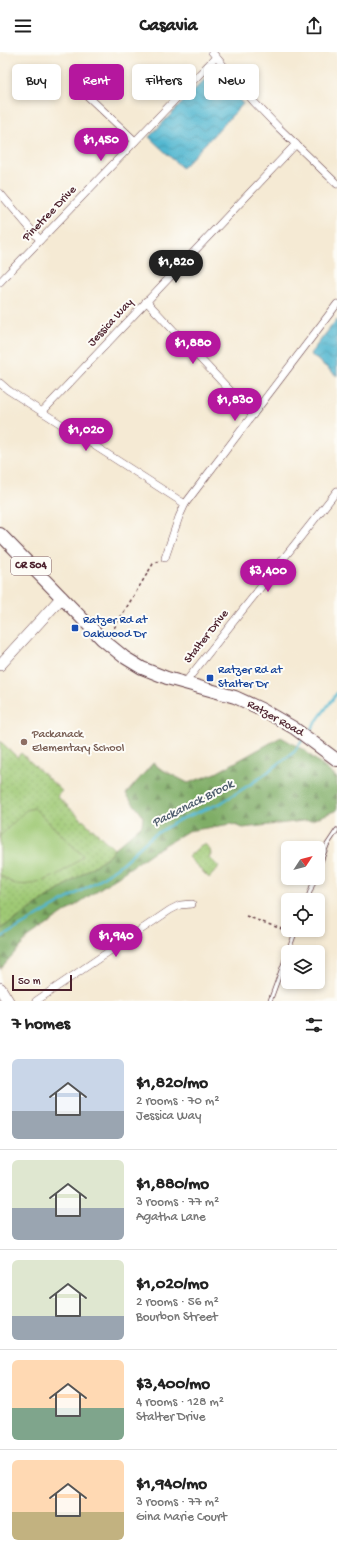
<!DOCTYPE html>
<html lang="en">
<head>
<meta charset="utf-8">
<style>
  :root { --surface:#fff; --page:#f2f2f2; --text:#222; --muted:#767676; --line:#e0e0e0; --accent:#b5179e }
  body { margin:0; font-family:"Gochi Hand",sans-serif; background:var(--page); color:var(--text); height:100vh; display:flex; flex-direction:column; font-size:15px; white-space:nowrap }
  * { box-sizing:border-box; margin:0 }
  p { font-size:13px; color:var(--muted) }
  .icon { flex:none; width:22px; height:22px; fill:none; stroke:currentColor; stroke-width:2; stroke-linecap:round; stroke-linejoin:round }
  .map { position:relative; height:949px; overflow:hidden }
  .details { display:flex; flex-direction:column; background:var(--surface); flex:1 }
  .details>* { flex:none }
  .guide { position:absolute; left:12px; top:12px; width:313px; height:36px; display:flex; gap:8px }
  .needle { width:26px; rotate:54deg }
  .buttons { position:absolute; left:281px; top:789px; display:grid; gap:8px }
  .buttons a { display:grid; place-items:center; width:44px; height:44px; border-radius:6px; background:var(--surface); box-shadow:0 2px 6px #0003; font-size:20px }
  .scale { position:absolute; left:12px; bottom:10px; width:60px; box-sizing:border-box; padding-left:4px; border:2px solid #4a1f2b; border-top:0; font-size:11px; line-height:14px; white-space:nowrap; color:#4a1f2b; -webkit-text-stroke:3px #fdfcf7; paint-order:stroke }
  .price { position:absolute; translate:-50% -34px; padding:0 9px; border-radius:14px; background:var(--accent); color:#fff; font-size:13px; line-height:26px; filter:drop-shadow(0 1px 2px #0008) }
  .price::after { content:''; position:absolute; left:50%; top:24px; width:12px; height:9px; margin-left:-6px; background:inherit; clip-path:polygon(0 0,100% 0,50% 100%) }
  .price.current { background:#222; color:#fff }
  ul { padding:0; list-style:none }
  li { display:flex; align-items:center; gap:12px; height:100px; padding:0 12px }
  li+li { border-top:1px solid var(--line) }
  li span { display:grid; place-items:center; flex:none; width:112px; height:80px; border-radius:6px; color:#555 }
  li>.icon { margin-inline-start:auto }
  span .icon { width:48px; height:48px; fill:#fffc; stroke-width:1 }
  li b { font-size:17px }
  h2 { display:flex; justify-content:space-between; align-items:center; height:48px; padding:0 12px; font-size:17px }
  .tag { padding:0 14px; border-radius:6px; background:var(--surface); box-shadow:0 2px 6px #0003; font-size:14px; line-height:36px }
  .tag.current { background:var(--accent); color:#fff }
  header { display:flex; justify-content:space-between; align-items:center; height:52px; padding:0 12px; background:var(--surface); font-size:18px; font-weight:700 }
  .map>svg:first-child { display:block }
</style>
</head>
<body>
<header><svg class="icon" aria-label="menu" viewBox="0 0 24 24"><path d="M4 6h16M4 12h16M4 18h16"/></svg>Casavia<svg class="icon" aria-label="share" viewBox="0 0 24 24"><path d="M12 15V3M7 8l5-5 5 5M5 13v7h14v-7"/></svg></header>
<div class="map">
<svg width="337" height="949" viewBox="0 0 337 949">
  <defs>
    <pattern id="grass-dots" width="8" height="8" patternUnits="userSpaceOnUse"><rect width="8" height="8" fill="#9fc975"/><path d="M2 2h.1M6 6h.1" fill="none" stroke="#8aac65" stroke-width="1.8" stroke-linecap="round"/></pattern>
    <pattern id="forest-firs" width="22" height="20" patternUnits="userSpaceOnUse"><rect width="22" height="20" fill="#7fad66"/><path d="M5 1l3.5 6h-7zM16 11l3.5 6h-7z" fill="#6a8c54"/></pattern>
    <pattern id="water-waves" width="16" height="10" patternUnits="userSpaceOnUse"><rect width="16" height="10" fill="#52b7d0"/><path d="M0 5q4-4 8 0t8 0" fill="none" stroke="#4694a9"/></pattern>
  </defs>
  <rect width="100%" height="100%" fill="#fdfcf7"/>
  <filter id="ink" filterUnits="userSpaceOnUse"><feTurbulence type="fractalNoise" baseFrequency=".025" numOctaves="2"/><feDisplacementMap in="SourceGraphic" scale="8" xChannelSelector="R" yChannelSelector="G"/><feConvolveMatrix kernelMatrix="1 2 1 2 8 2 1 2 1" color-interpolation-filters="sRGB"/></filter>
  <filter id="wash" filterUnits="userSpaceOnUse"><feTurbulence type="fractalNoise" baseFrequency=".012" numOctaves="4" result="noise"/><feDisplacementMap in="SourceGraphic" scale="16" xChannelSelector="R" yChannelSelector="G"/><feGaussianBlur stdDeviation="0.9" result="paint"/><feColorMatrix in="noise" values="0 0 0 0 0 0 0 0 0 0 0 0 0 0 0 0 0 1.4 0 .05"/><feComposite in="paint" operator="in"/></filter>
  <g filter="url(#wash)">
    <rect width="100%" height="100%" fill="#f5ead4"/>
    <g fill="url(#grass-dots)" stroke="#747450">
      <path d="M0 689 17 705 21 701 62 739 57 744 114 797 110 803 0 878Z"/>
      <path d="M205 792 210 798 211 802 209 805 219 815 209 826 188 805 201 793Z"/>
    </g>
    <path fill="url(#forest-firs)" stroke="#646648" d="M281 685 304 698 337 726V758L312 768 243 776 231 772 188 779 153 800 28 886 0 917V878L110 803 114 797 142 773 143 764 126 742 153 711 161 717 188 731 216 721Z"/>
    <path fill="#9fc975" stroke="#747450" d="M34 756 83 804C66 819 40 836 16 832 11 831 5 826 0 823V784L26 758Z"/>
    <g fill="url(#water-waves)" stroke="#4e6b7e">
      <path d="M208 24H219L243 52 182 116 149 85Z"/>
      <path d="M337 267V324L310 302Z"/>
    </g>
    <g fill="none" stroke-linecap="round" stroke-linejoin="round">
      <g stroke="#52b7d0" stroke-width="2.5">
        <path d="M308 681 337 641"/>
        <path d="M0 886 96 830 120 813 152 784 181 767 221 751 260 726 294 700 303 687"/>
      </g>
    </g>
  </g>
  <g filter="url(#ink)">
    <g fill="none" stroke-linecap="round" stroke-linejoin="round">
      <defs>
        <g id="lane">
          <path d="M318 817 327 793 337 778"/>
          <path d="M307 848 315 826"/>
          <path d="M270 949 296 878"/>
        </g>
        <g id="street">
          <path d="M212 0 254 50 279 76 337 132"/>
          <path d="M77 34 135 89"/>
          <path d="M0 141 40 188"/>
          <path d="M0 230 216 5"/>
          <path d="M146 249 253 363"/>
          <path d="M0 331 8 338 185 452"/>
          <path d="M42 360 296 92"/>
          <path d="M165 506 179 465 185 452 337 252"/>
          <path d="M184 632 337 439"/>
          <path d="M36 949 170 858 180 853 192 852"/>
        </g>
        <g id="secondary">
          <path d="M0 613 62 545"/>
          <path d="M0 936 8 949"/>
        </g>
        <path id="primary" d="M0 482 102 587 124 605 142 616 167 626 235 645 261 657 294 676 337 708"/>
      </defs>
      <use href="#lane" stroke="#643d44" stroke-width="5"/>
      <use href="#street" stroke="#643d44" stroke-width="8"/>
      <use href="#secondary" stroke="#643d44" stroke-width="12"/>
      <use href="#primary" stroke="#643d44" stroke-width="14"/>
      <g stroke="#643d44" stroke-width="1.5" stroke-dasharray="3 3" stroke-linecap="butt">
        <path d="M111 581 153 512 159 509"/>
        <path d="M246 864 290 880"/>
      </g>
      <use href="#lane" stroke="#fff" stroke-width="3.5"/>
      <use href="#street" stroke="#fff" stroke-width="7"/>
      <use href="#secondary" stroke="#fff" stroke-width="11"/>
      <use href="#primary" stroke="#fff" stroke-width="12"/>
    </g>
  </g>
  <g fill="#1a4fb4" stroke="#fdfcf7" stroke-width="1.5">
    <rect x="71" y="572" width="8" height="8" rx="2"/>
    <rect x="206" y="622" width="8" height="8" rx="2"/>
  </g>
  <circle fill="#8d6e63" stroke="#fdfcf7" stroke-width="1.5" cx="24" cy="690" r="4"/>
  <g text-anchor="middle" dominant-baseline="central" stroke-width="4" stroke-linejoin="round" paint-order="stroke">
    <rect fill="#fdfcf7" stroke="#806168" stroke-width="1" x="11" y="505" width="40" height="18" rx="3"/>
    <g font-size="11" font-weight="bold" fill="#4a1f2b">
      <text x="31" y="514">CR 504</text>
    </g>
    <g font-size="12" fill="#4a1f2b" stroke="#fdfcf7">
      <text transform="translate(50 162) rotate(-46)">Pinetree Drive</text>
      <text transform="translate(111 271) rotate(-47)">Jessica Way</text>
      <text transform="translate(207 585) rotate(-52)">Stalter Drive</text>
      <text transform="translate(275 667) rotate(29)">Ratzer Road</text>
    </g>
    <g font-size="12" fill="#164399" stroke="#fdfcf7" text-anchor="start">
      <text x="83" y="569">Ratzer Rd at<tspan x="83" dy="14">Oakwood Dr</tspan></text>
      <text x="218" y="619">Ratzer Rd at<tspan x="218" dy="14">Stalter Dr</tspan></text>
    </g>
    <g font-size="12" fill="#785e54" stroke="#fdfcf7" text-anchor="start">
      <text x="32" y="683">Packanack<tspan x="32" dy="14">Elementary School</tspan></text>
    </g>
    <g font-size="13" font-style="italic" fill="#4d5c6d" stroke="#fdfcf7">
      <text transform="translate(193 752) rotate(-27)">Packanack Brook</text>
    </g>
  </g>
</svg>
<div class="buttons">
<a><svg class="needle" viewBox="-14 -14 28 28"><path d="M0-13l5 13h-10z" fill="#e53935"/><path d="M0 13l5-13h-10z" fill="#767676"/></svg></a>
<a><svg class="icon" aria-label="locate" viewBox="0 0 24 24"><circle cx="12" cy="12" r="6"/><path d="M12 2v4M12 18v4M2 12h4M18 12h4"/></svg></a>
<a><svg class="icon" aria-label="layers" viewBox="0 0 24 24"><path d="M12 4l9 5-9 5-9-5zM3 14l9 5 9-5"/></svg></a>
</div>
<div class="scale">50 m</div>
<b class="price" style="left:101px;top:110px">$1,450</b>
<b class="price current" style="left:176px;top:232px">$1,820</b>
<b class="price" style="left:193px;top:313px">$1,880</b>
<b class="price" style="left:235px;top:370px">$1,830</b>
<b class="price" style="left:86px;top:400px">$1,020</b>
<b class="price" style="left:268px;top:541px">$3,400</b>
<b class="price" style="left:116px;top:906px">$1,940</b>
<div class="guide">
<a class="tag">Buy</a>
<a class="tag current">Rent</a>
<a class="tag">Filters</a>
<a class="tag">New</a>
</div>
</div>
<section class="details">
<h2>7 homes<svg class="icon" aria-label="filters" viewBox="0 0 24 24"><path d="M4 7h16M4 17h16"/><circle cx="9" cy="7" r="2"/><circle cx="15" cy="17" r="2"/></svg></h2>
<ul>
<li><span style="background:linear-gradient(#c9d6e8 65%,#9aa5b1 0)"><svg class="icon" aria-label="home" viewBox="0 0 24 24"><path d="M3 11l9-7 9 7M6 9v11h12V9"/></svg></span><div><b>$1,820/mo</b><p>2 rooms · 70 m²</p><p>Jessica Way</p></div></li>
<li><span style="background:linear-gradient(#dfe7d0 60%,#9aa5b1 0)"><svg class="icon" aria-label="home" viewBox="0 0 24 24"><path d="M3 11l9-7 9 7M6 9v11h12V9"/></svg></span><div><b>$1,880/mo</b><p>3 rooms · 77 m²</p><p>Agatha Lane</p></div></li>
<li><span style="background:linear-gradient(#dfe7d0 70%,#9aa5b1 0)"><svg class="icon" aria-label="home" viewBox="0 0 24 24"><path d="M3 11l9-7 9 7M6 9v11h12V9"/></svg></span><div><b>$1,020/mo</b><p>2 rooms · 56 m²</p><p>Bourbon Street</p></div></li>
<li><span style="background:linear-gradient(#ffd9b3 60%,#7fa58c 0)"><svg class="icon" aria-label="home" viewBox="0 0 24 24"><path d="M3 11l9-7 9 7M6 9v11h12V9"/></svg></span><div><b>$3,400/mo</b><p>4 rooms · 128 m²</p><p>Stalter Drive</p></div></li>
<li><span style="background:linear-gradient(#ffd9b3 65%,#c2b280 0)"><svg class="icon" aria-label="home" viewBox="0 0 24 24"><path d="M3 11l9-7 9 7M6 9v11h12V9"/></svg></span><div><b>$1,940/mo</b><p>3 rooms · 77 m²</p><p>Gina Marie Court</p></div></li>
</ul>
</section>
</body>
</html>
